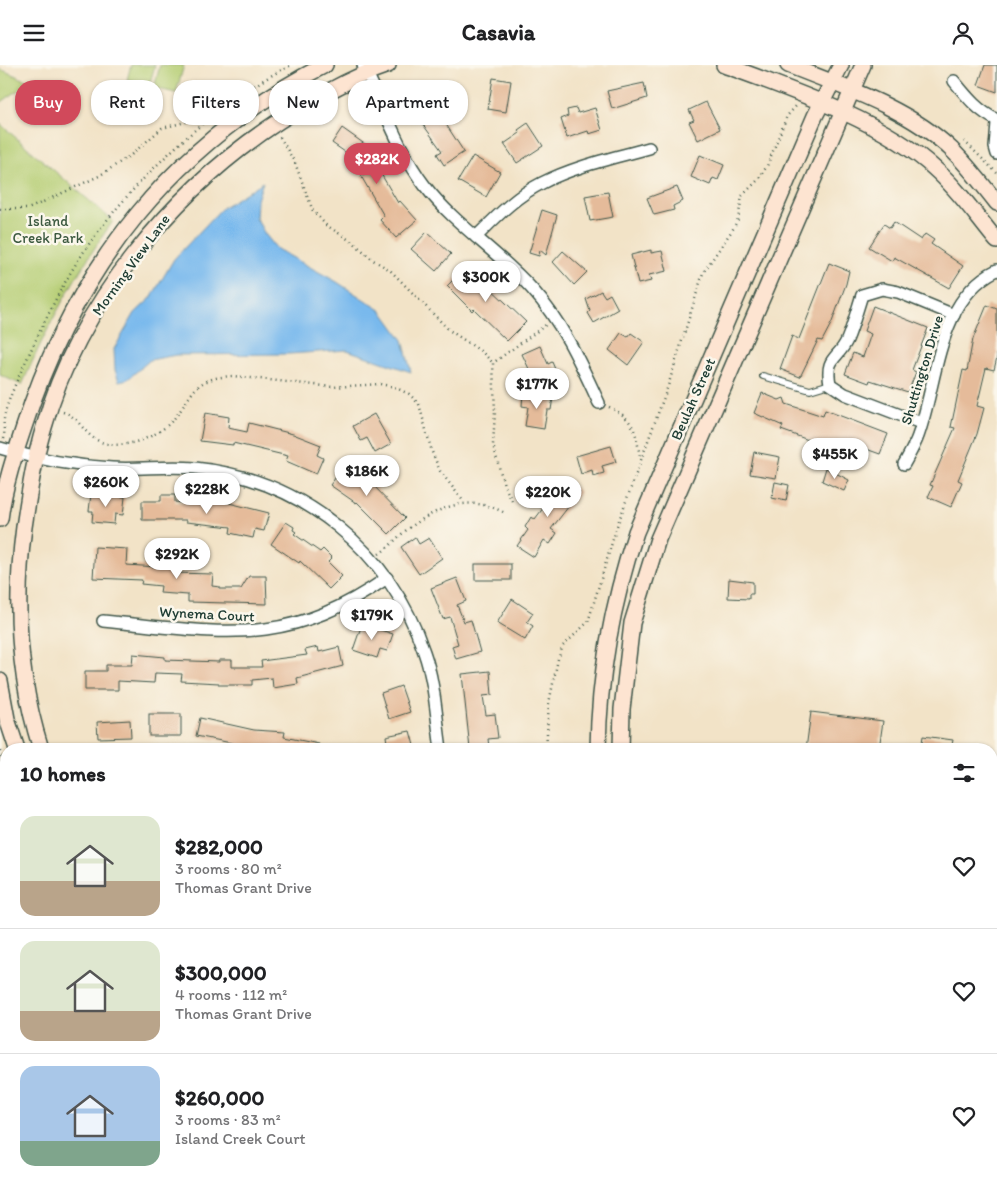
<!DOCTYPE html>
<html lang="en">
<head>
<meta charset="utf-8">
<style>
  :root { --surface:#fff; --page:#f6f6f6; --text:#202124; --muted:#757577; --line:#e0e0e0; --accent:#d1495b }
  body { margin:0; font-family:Itim,sans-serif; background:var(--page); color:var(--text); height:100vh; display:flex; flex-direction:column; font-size:19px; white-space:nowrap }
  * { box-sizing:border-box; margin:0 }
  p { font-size:16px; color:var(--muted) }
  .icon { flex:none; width:28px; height:28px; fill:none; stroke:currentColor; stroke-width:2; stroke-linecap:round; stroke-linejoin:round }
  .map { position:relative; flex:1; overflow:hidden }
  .sheet { position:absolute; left:0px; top:678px; width:998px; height:446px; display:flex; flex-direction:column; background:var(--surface); border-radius:20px 20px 0 0; box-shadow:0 1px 4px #0004 }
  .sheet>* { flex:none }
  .guide { position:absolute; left:15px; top:15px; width:500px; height:45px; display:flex; gap:10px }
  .price { position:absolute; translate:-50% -42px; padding:0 11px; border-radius:18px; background:#fff; color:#222; font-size:16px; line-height:32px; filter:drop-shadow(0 1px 2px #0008) }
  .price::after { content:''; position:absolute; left:50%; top:30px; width:15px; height:11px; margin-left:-8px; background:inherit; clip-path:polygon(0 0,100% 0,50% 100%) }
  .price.on { background:var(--accent); color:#fff }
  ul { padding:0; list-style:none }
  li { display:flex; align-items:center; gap:15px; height:125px; padding:0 20px }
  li+li { border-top:1px solid var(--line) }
  li span { display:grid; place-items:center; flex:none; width:140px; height:100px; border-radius:15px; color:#555 }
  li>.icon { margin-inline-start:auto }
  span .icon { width:60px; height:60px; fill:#fffc; stroke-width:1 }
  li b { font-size:21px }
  h2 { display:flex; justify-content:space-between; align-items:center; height:60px; padding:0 20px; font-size:21px }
  .chip { padding:0 18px; border-radius:20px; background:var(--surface); box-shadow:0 1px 4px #0004; font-size:18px; line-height:45px }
  .chip.on { background:var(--accent); color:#fff }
  header { display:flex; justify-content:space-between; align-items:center; height:65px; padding:0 20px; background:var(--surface); font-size:22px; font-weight:700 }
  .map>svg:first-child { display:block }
</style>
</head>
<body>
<header><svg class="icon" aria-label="menu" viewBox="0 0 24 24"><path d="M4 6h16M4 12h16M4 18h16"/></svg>Casavia<svg class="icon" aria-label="person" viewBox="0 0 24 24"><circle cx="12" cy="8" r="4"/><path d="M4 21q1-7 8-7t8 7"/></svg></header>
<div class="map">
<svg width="997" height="1123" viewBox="0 0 997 1123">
  <rect width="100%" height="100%" fill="#fbf7ec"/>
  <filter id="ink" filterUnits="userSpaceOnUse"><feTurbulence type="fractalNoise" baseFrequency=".02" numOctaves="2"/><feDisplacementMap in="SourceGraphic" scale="10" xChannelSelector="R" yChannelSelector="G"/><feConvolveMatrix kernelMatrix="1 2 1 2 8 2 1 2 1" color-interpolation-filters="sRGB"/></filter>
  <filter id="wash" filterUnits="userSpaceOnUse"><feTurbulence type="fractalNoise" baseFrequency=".0096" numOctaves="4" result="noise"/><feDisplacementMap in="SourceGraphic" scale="20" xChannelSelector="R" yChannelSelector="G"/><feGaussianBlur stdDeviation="1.12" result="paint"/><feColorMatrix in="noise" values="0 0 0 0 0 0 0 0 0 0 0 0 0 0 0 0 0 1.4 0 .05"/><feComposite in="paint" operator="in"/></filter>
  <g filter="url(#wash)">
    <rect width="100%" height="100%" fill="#f2e3c7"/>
    <g fill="#b5cd73" stroke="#6a8554">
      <path d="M131 0H155L149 21 127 15Z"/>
      <path d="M160 0H184L176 28 154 23Z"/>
      <path d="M0 4 30 17 0 38Z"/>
      <path d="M0 59 113 156C76 208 47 261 22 320L0 310Z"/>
      <path d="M535 1118H652L653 1123H536Z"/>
    </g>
    <path fill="#79b9ed" stroke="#4c7b90" d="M263 117 257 135 256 153 265 169 277 184 337 217 382 246 403 275 411 307 347 285 289 289 176 290 150 295 128 314 119 316 115 305 114 284 135 248 151 233 174 194 222 143Z"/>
    <g id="blocks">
      <g fill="#e5bb9a">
        <path d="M985 0H997V27L978 20Z"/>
        <path d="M493 13 511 16 506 47 488 44Z"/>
        <path d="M644 18 647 33 612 44 607 26Z"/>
        <path d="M444 22 448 45 438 47 464 87 444 100 437 89 442 86 422 58 417 26Z"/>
        <path d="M706 37 720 64 698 75 689 57 694 55 689 45Z"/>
        <path d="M576 43 578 48 595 43 602 65 589 69 588 66 567 73 561 54 568 51 567 45Z"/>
        <path d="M528 58 543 81 517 98 504 79 520 68 518 65Z"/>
        <path d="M342 63 373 85 370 90 398 138 400 136 417 155 396 173 380 155 384 151 361 111 371 105 332 78Z"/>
        <path d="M700 90 724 100 718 115 713 113 710 120 691 112Z"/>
        <path d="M473 91 500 107 486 132 458 116Z"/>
        <path d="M677 122 683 136 673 141 674 145 654 150 647 133Z"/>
        <path d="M608 127 613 152 590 156 585 131Z"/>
        <path d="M542 145 557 150 546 190 540 185 539 191 529 188Z"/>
        <path d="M894 157 921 175 925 169 934 175 931 179 963 201 949 223 894 192 892 196 869 182 884 159 890 163Z"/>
        <path d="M427 167 451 189 436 206 411 184Z"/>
        <path d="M651 185V188L662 186 667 206 649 210 651 216 638 219 631 190Z"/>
        <path d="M563 186 587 207 574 220 553 197Z"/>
        <path d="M829 198 849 206 846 219 832 257 822 276 818 275 800 312 780 304 792 271 799 274Z"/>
        <path d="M467 201 526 257 507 276 474 244 472 246 447 221Z"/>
        <path d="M601 226 605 232 610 229 618 244 594 258 588 248 590 246 586 234Z"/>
        <path d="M987 240 997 244V292L994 305 986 303 977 341 984 343 977 369 958 415 962 417 951 442 928 432 933 421 930 420 955 363 951 362 963 305 967 306 973 274Z"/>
        <path d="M873 241 928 263 912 305 916 307 908 327 870 315 869 318 845 309 853 288 863 292 871 269 864 266Z"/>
        <path d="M621 268 628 272 631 268 644 277 628 300 609 285Z"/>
        <path d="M540 281 548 299 552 297 557 309 530 321 525 309 530 306 522 289Z"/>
        <path d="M523 328 553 332 551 345H547L544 364 525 361 528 342 522 341Z"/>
        <path d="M762 328 779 335 784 333 786 339 823 351 825 345 888 369 880 389 841 375 839 380 833 377 830 383 781 365 783 361 754 348Z"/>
        <path d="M205 348 229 352 228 363 247 367 249 358 293 369 321 380 317 390 323 393 316 409 286 396 288 391 233 378V380L200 376Z"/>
        <path d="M374 349 391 379 375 388 367 373 361 376 353 361Z"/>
        <path d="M611 381 616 397 602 401 604 408 593 411 592 405 581 409 576 391Z"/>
        <path d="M754 387 780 392 776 413 750 409Z"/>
        <path d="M348 396 373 415 371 418 405 453 389 469 357 437 356 438 330 420Z"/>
        <path d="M826 403 849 415 844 426 822 416Z"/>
        <path d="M561 413 580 427 551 464 557 468 550 479 544 475 534 492 517 481 528 465 525 462 531 452 535 454 556 426 553 424Z"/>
        <path d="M775 417 789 420 786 436 772 433Z"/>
        <path d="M91 429 125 432 123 450 115 449 114 459 92 457 93 446H89Z"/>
        <path d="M161 430H175V437L208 440V434L221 436 269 448 264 466 255 464 253 473 230 468 231 462 186 457V455H142V436H161Z"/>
        <path d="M286 457 294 462 293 465 296 467 294 469 320 487 323 484 332 493 328 497 342 511 329 524 300 496 299 498 271 479Z"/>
        <path d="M415 472 419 479 429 473 442 493 419 509 401 482Z"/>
        <path d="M95 482 127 484 126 500 175 503 174 508 213 509 212 521 220 522V524H241L249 511H266L267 539 188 537V530L160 528 161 521 141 519 142 515 93 513Z"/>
        <rect x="475" y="499" width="36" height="16"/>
        <path d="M457 513 466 536 457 540 464 557 471 555 480 587 456 594 452 581 458 579 450 552 443 554 431 523Z"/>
        <path d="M729 514 753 517V529H749V534L728 533Z"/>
        <path d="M512 534 533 548 527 557 533 561 525 575 497 558Z"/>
        <path d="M362 559 393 569 387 586 380 584 377 593 353 585Z"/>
        <path d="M318 582 319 587 339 582 343 601 297 613 298 619 273 623 272 613 252 615V620H219V618L181 616 182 609 155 608 154 618 118 616V625H85V606H106V600H132L133 589 165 592V595L219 597V595H232V602H262L261 596 307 590 305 585Z"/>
        <path d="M490 606 492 630 483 631 486 650 495 649 498 673 488 674 489 682 470 684 462 609Z"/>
        <path d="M401 621 410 647 389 654 381 628Z"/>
        <path d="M811 647 883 656 879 684H806Z"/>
        <rect x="149" y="649" width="32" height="22"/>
        <path d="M200 653 254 665 285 667 284 672 319 679 318 684H262L196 671Z"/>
        <path d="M130 655 131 672 98 673 97 657Z"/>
        <path d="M410 666 415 684H388L386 671Z"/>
        <path d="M923 671 953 675 951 684H921Z"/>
      </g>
    </g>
  </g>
  <g filter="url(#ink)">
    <use href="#blocks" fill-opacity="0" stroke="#3f564a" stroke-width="1"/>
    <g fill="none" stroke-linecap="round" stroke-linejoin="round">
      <defs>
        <path id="lane" d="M763 311 810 325 830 319"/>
        <g id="street">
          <path d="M363 0C384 41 397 84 425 121 455 160 499 187 532 224 562 257 580 297 599 338"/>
          <path d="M954 16C967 32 978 46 997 55"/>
          <path d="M997 58 995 82 997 89"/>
          <path d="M476 172C496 152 516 131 542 118 575 101 614 93 649 83"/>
          <path d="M921 358 845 329 830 319C825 291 838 295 847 275 853 261 857 245 862 230L882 224 898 227 954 250"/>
          <path d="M0 383C36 394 74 401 112 403 139 405 167 400 195 403 302 414 390 485 424 587 435 618 436 651 441 684"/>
          <path d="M904 399C909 390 915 380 918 371 938 316 937 234 997 205"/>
          <path d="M103 556C220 567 284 585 387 513"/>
          <path d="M0 747 6 744"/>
          <path d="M0 807 6 803"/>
          <path d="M0 948 3 951 6 974"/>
          <path d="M39 1118 40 1123"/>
        </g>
        <g id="secondary">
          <path d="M724 0C789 24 884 56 935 104 959 125 977 152 997 176"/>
          <path d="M788 0C843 22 908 43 952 85 968 101 983 120 997 138"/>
          <path d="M0 454C4 422 14 392 24 362 75 202 174 77 325 0"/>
          <path d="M0 616 7 654 17 684"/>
          <path d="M41 684C18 612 14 537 24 462 29 429 34 394 44 362 78 239 174 125 279 56 314 34 349 13 388 0"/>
          <path d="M598 684C599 608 612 539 636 467L815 51 841 0"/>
          <path d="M621 684 622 644 632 558 658 474 863 0"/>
          <path d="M267 1118 268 1123"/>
          <path d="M698 1118 700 1123"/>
          <path d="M722 1118 724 1123"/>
        </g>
      </defs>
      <use href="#lane" stroke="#3f564a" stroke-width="8"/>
      <use href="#street" stroke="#3f564a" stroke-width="14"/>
      <use href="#secondary" stroke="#3f564a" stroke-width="18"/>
      <g stroke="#3f564a" stroke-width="2.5" stroke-dasharray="1 4" stroke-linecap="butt">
        <path d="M280 72 295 98 313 146 326 160 354 178 373 195 390 205 449 265 482 287 493 298"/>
        <path d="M964 76 997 108"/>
        <path d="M0 144H28L99 111 131 90 162 63 213 50"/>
        <path d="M609 342C635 354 636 367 640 393"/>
        <path d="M63 347C82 352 83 375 109 379 129 383 158 371 172 356 195 330 190 313 233 311L333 322 380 319 394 322 409 329 419 339 432 387 440 406 464 437"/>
        <path d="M4 374C5 367 3 362 4 356 4 340 24 301 31 285 47 252 62 219 83 188 127 121 218 34 292 0"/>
        <path d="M512 436 504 420 493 380 495 347 493 298 547 259"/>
        <path d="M379 489C390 482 398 471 408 464 439 441 470 429 505 448"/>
        <path d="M546 684 549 638 558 594 563 581 588 557 617 461 668 321 703 208 733 164 738 154 742 131 758 115 767 101 787 51 797 40"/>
        <path d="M0 686 6 713"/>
        <path d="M0 882 6 878"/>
        <path d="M0 1095 6 1094"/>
        <path d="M245 1118 246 1123"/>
        <path d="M658 1118 660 1123"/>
      </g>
      <use href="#lane" stroke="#fff" stroke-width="5.5"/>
      <use href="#street" stroke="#fff" stroke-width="11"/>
      <use href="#secondary" stroke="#fde4d1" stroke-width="15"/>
    </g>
  </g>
  <g text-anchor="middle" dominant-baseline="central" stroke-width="5" stroke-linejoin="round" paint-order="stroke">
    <g font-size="15" fill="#3d5a41" stroke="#fbf7ec">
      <text x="48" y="156">Island<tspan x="48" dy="17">Creek Park</tspan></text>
    </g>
    <g font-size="15" fill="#1f3d34" stroke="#fbf7ec">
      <text transform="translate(131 200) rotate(-54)">Morning View Lane</text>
      <text transform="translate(922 305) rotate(-73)">Shuttington Drive</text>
      <text transform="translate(693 334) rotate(-66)">Beulah Street</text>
      <text transform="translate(207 549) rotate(3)">Wynema Court</text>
    </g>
  </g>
</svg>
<b class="price on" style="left:377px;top:120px">$282K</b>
<b class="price" style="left:486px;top:238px">$300K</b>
<b class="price" style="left:537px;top:345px">$177K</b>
<b class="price" style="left:835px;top:415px">$455K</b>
<b class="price" style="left:367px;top:432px">$186K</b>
<b class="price" style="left:106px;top:443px">$260K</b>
<b class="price" style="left:207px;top:450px">$228K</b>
<b class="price" style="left:548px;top:453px">$220K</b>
<b class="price" style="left:177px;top:515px">$292K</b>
<b class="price" style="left:372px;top:576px">$179K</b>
<div class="guide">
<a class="chip on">Buy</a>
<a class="chip">Rent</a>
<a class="chip">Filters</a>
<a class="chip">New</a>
<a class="chip">Apartment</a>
</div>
<section class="sheet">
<h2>10 homes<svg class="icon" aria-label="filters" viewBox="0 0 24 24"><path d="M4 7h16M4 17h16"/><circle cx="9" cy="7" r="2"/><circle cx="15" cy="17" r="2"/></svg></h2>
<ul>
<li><span style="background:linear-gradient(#dfe7d0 65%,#b9a48a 0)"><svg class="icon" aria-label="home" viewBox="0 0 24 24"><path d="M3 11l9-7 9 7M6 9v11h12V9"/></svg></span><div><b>$282,000</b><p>3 rooms · 80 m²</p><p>Thomas Grant Drive</p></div><svg class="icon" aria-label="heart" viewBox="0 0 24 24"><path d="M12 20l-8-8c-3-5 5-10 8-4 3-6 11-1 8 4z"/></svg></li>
<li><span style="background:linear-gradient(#dfe7d0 70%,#b9a48a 0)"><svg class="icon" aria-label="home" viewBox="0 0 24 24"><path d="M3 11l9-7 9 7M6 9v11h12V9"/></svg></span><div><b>$300,000</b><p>4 rooms · 112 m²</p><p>Thomas Grant Drive</p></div><svg class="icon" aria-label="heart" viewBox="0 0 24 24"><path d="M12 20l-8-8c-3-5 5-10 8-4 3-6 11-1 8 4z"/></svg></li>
<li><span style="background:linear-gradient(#a9c7e8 75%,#7fa58c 0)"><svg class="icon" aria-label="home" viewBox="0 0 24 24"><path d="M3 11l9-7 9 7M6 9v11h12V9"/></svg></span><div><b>$260,000</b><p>3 rooms · 83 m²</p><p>Island Creek Court</p></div><svg class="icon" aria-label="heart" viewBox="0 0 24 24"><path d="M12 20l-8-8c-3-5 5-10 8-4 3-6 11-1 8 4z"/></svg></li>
</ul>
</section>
</div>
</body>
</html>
